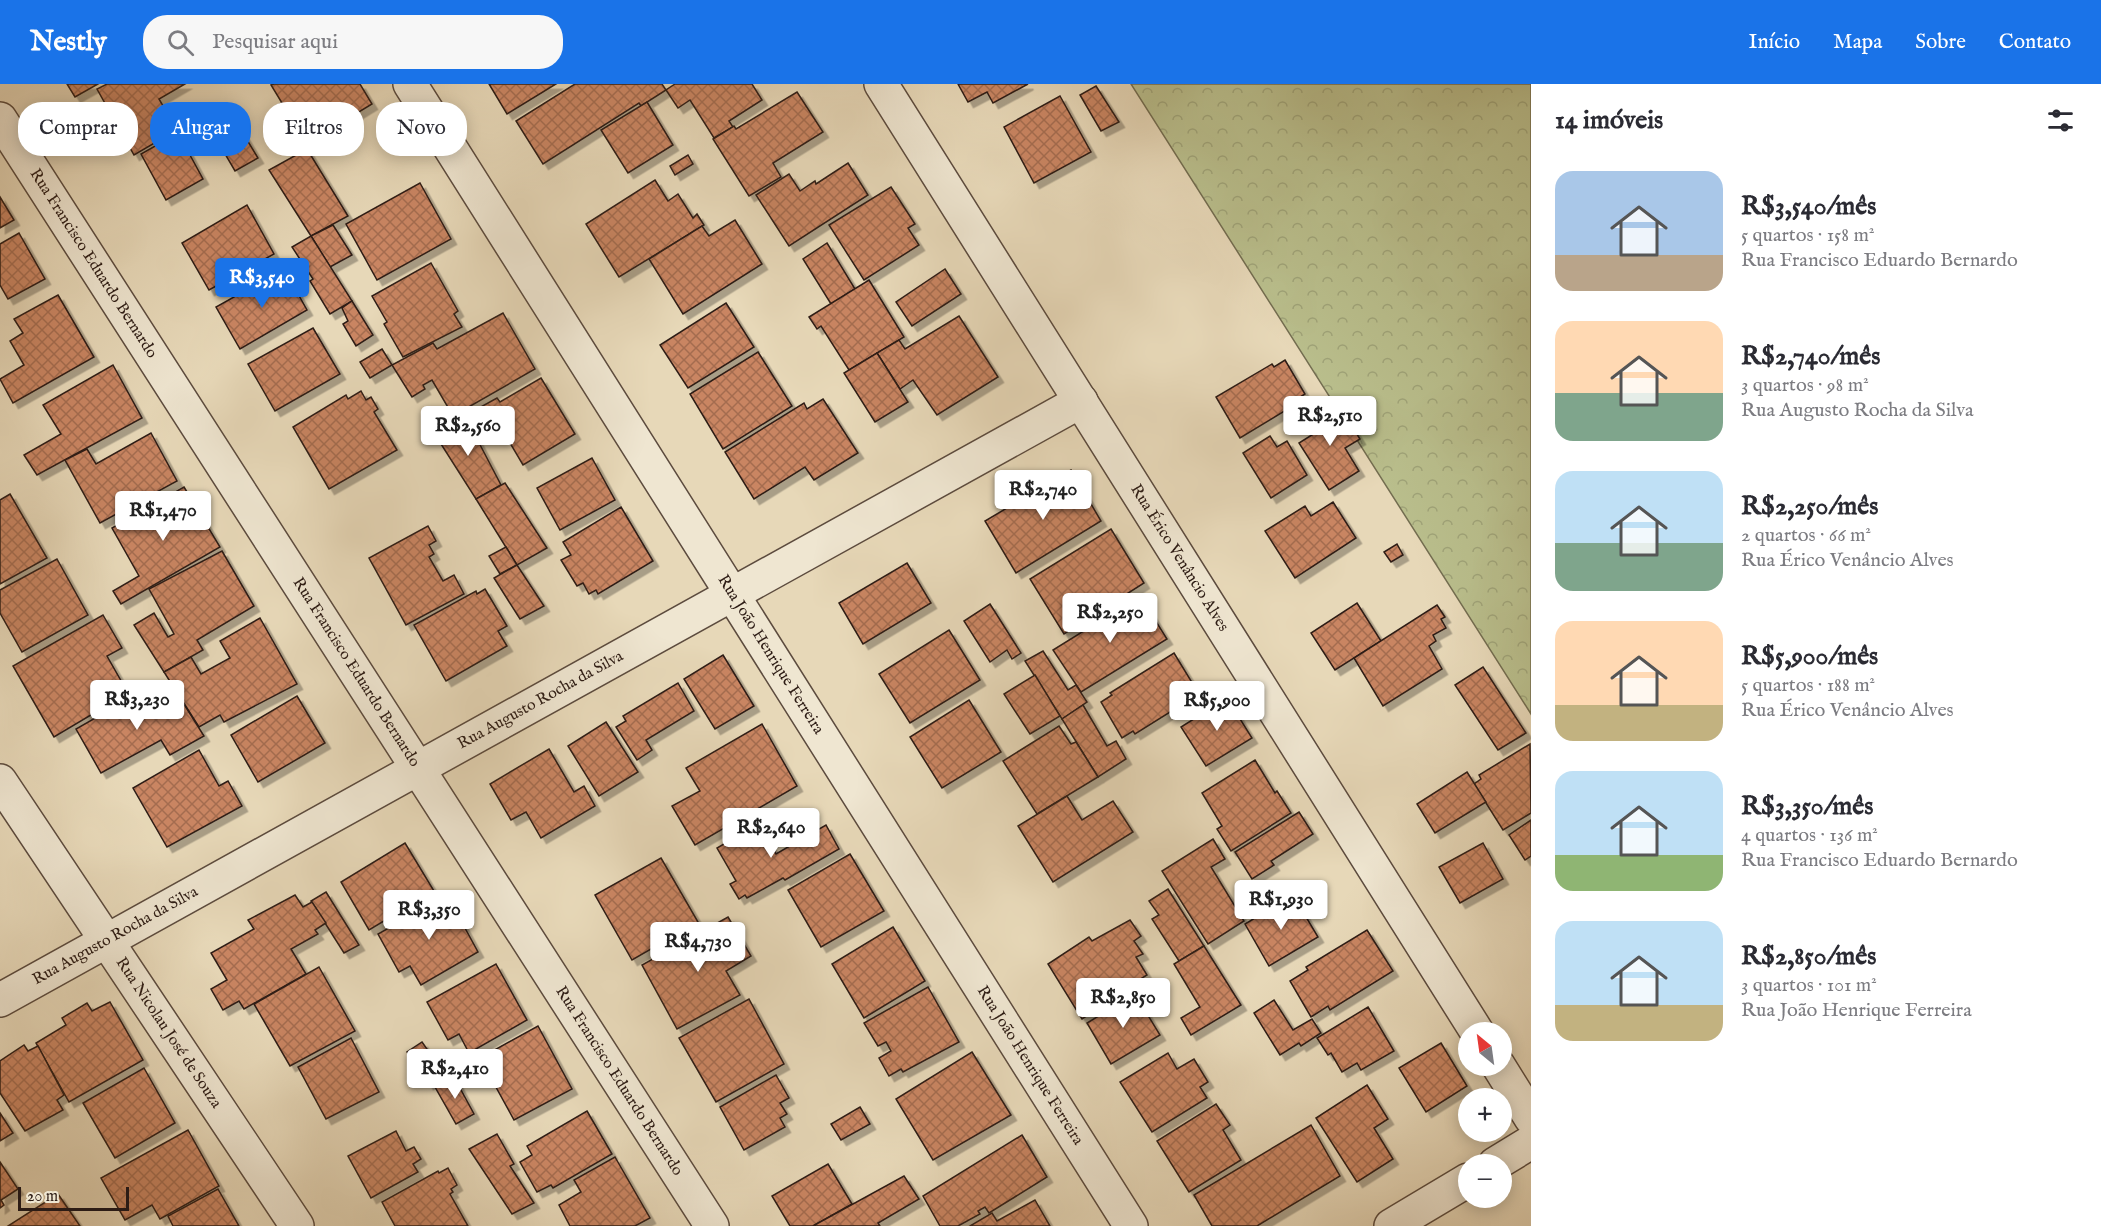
<!DOCTYPE html>
<html lang="pt">
<head>
<meta charset="utf-8">
<style>
  :root { --surface:#fff; --page:#f7f7f7; --text:#2b2b33; --muted:#7c7c81; --accent:#1a73e8 }
  body { margin:0; font-family:"IM FELL English",serif; background:var(--page); color:var(--text); height:100vh; display:flex; flex-direction:column; font-size:22px; white-space:nowrap }
  * { box-sizing:border-box; margin:0 }
  p { font-size:20px; color:var(--muted) }
  .icon { flex:none; width:33px; height:33px; fill:none; stroke:currentColor; stroke-width:2; stroke-linecap:round; stroke-linejoin:round }
  .map { position:relative; flex:1; overflow:hidden }
  .details { display:flex; flex-direction:column; background:var(--surface); width:570px }
  .details>* { flex:none }
  .top-card { position:absolute; left:18px; top:18px; width:570px; height:54px; display:flex; gap:12px }
  .needle { width:39px; rotate:331deg }
  .tools { position:absolute; left:1458px; top:938px; display:grid; gap:12px }
  .tools a { display:grid; place-items:center; width:54px; height:54px; border-radius:50%; background:var(--surface); box-shadow:0 3px 15px #0003; font-size:30px }
  .scale { position:absolute; left:18px; bottom:15px; width:111px; box-sizing:border-box; padding-left:6px; border:3px solid #2d1c15; border-top:0; font-size:16px; line-height:21px; white-space:nowrap; color:#2d1c15; -webkit-text-stroke:4px #efe6d1; paint-order:stroke }
  .price { position:absolute; translate:-50% -51px; padding:0 14px; border-radius:6px; background:#fff; color:#222; font-size:20px; line-height:39px; filter:drop-shadow(0 2px 3px #0008) }
  .price::after { content:''; position:absolute; left:50%; top:36px; width:18px; height:14px; margin-left:-9px; background:inherit; clip-path:polygon(0 0,100% 0,50% 100%) }
  .price.on { background:var(--accent); color:#fff }
  ul { padding:0; list-style:none }
  li { display:flex; align-items:center; gap:18px; height:150px; padding:0 24px }
  li span { display:grid; place-items:center; flex:none; width:168px; height:120px; border-radius:18px; color:#555 }
  li>.icon { margin-inline-start:auto }
  span .icon { width:72px; height:72px; fill:#fffc; stroke-width:1 }
  li b { font-size:26px }
  h2 { display:flex; justify-content:space-between; align-items:center; height:72px; padding:0 24px; font-size:26px }
  .tag { padding:0 21px; border-radius:24px; background:var(--surface); box-shadow:0 3px 15px #0003; font-size:21px; line-height:54px }
  .tag.on { background:var(--accent); color:#fff }
  header { display:flex; align-items:center; gap:36px; box-sizing:border-box; height:84px; padding:0 30px; background:var(--accent); color:#fff }
  header strong { font-size:28px }
  nav { display:flex; gap:33px; margin-inline-start:auto; font-size:21px }
  .search { width:420px; height:54px; background:var(--page); display:flex; align-items:center; gap:15px; box-sizing:border-box; padding:0 21px; border-radius:24px; color:var(--muted); font-size:22px }
  main { display:flex; flex:1; min-height:0 }
  .map>svg:first-child { display:block }
</style>
</head>
<body>
<header>
<strong>Nestly</strong>
<div class="search"><svg class="icon" aria-label="search" viewBox="0 0 24 24"><circle cx="10" cy="10" r="6"/><path d="M15 15l6 6"/></svg>Pesquisar aqui</div>
<nav><a>Início</a><a>Mapa</a><a>Sobre</a><a>Contato</a></nav>
</header>
<main>
<div class="map">
<svg width="1531" height="1142" viewBox="0 0 1531 1142">
  <defs>
    <pattern id="forest-crowns" width="20" height="18" patternUnits="userSpaceOnUse" patternTransform="scale(1.5)"><rect width="20" height="18" fill="#b9be8c"/><path d="M2 6a3 3 0 1 1 6 0M12 15a3 3 0 1 1 6 0" fill="none" stroke="#9fa378"/></pattern>
    <pattern id="building-cross-hatch" width="8" height="8" patternUnits="userSpaceOnUse" patternTransform="scale(1.5)"><rect width="8" height="8" fill="#c98562"/><path d="M0 0l8 8M0 8l8-8" fill="none" stroke="#a46c50"/></pattern>
    <filter id="shadow"><feDropShadow dx="5.5" dy="5.5" stdDeviation="0" flood-color="#0004"/></filter>
  </defs>
  <rect width="100%" height="100%" fill="#e7d8b8"/>
  <filter id="stains"><feTurbulence type="fractalNoise" baseFrequency=".00333" numOctaves="4"/><feColorMatrix values="0 0 0 0 .2 0 0 0 0 .09 0 0 0 0 .02 0 0 0 .5 -.17"/></filter>
  <radialGradient id="worn" r=".72"><stop offset=".6" stop-color="#630" stop-opacity="0"/><stop offset="1" stop-color="#630" stop-opacity=".3"/></radialGradient>
  <path fill="url(#forest-crowns)" stroke="#736d50" stroke-width="1.5" d="M1131 0H1531V630Z"/>
  <g fill="url(#building-cross-hatch)" stroke="#2d1c15" stroke-width="1.5" filter="url(#shadow)">
    <path d="M67 0H98L75 13Z"/>
    <path d="M107 0H185L159 15 177 46 134 71 97 5Z"/>
    <path d="M274 0H360L372 20 308 59 304 53 298 57 276 22 282 19 271 1Z"/>
    <path d="M489 0H556L507 30Z"/>
    <path d="M575 0H662L666 6 641 22 639 19 543 80 516 37Z"/>
    <path d="M675 0H752L762 16 729 37 733 43 714 54 690 16 678 24 666 6Z"/>
    <path d="M958 0H1028L993 19 987 8 968 18Z"/>
    <path d="M1096 2 1119 38 1101 47 1080 11Z"/>
    <path d="M797 8 823 48 773 79 781 93 749 112 713 55 734 42 736 45Z"/>
    <path d="M1060 12 1091 68 1034 99 1004 43Z"/>
    <path d="M647 18 673 61 628 89 601 46Z"/>
    <path d="M229 26 258 74 235 87 207 39Z"/>
    <path d="M178 49 203 95 166 116 141 70Z"/>
    <path d="M307 65 348 132 311 152 269 86Z"/>
    <path d="M688 71 693 80 675 91 670 82Z"/>
    <path d="M848 79 868 111 789 162 756 111 789 90 800 107 815 97 816 100Z"/>
    <path d="M655 96 668 117 678 110 693 134 697 130 704 141 619 193 586 140Z"/>
    <path d="M420 99 451 155 377 196 346 140Z"/>
    <path d="M891 103 915 140 908 144 919 161 864 196 829 141Z"/>
    <path d="M0 113 14 136 0 144Z"/>
    <path d="M247 121 274 170 209 206 182 159Z"/>
    <path d="M735 136 762 180 683 230 649 175 702 142 709 152Z"/>
    <path d="M333 141 352 171 330 183 311 152Z"/>
    <path d="M19 149 45 195 8 215 0 201V160Z"/>
    <path d="M311 152 352 217 330 230 310 197 313 195 292 163Z"/>
    <path d="M827 159 855 205 831 220 803 175Z"/>
    <path d="M431 179 458 227 454 230 462 243 403 273 384 240 387 238 372 212Z"/>
    <path d="M284 185 307 226 240 265 216 223Z"/>
    <path d="M945 185 961 210 912 242 896 218Z"/>
    <path d="M869 196 904 253 849 286 821 242 817 245 809 233Z"/>
    <path d="M58 211 94 273 13 319 0 295 24 281 10 257 23 249 14 235Z"/>
    <path d="M352 217 373 251 356 262 343 240 348 237 342 224Z"/>
    <path d="M726 219 754 263 688 304 660 261Z"/>
    <path d="M503 229 535 285 453 332 432 296 423 301 425 305 412 313 392 281 433 259 437 265Z"/>
    <path d="M959 232 998 293 937 331 913 296 900 305 877 269 899 256 905 265Z"/>
    <path d="M313 244 340 290 275 327 248 280Z"/>
    <path d="M382 265 392 281 370 294 360 278Z"/>
    <path d="M758 268 792 322 723 365 690 310Z"/>
    <path d="M877 269 908 318 875 338 844 289Z"/>
    <path d="M1285 276 1305 310 1294 317 1296 320 1240 354 1216 313 1272 280 1274 283Z"/>
    <path d="M113 281 142 334 37 391 24 371 61 350 43 321Z"/>
    <path d="M541 294 575 350 523 381 497 337 477 347 468 330 497 314 500 318Z"/>
    <path d="M361 307 366 316 371 313 378 325 374 328 397 366 329 405 293 343 346 311 348 315Z"/>
    <path d="M823 315 858 369 814 396 805 383 754 415 725 368 804 319 807 325Z"/>
    <path d="M1324 320 1337 341 1347 334 1360 355 1345 364 1359 387 1329 406 1299 359 1315 349 1304 332Z"/>
    <path d="M465 332 501 401 476 415 434 349Z"/>
    <path d="M151 349 177 397 100 439 65 376 87 365 96 380Z"/>
    <path d="M1270 352 1277 363 1287 357 1307 391 1271 414 1243 369Z"/>
    <path d="M592 374 615 416 560 446 537 404Z"/>
    <path d="M1071 386 1101 437 1016 489 985 437Z"/>
    <path d="M505 399 547 464 517 481 476 415Z"/>
    <path d="M184 403 220 463 121 520 113 507 139 492 112 444Z"/>
    <path d="M10 410 47 474 0 500V416Z"/>
    <path d="M1333 418 1356 454 1295 494 1265 447 1305 422 1311 432Z"/>
    <path d="M621 423 653 477 598 510 596 506 589 510 583 499 577 502 561 476 571 471 563 458Z"/>
    <path d="M428 442 436 457 429 461 434 470 429 473 443 497 454 491 464 510 406 541 369 474Z"/>
    <path d="M1111 445 1144 499 1064 550 1030 495Z"/>
    <path d="M1397 460 1403 471 1391 478 1384 468Z"/>
    <path d="M506 463 517 481 500 490 489 472Z"/>
    <path d="M222 467 254 522 197 556 203 566 164 588 134 541 154 529 168 553 174 550 149 505Z"/>
    <path d="M57 475 88 531 22 568 0 529V506Z"/>
    <path d="M907 479 931 519 863 560 839 519Z"/>
    <path d="M517 481 544 522 520 535 494 494Z"/>
    <path d="M485 505 507 542 498 547 507 562 446 597 414 541 476 507 477 510Z"/>
    <path d="M1140 512 1167 555 1081 608 1053 566Z"/>
    <path d="M1357 519 1381 557 1335 586 1311 549Z"/>
    <path d="M990 520 1021 569 1012 575 1007 566 990 578 964 537Z"/>
    <path d="M1437 521 1445 533 1441 535 1446 544 1433 551 1436 557 1429 562 1442 585 1383 622 1354 574Z"/>
    <path d="M103 531 122 564 107 572 128 609 54 653 13 582Z"/>
    <path d="M260 534 297 600 224 638 220 631 199 643 164 588 191 573 201 590 230 574 220 557Z"/>
    <path d="M949 546 980 596 910 639 879 590Z"/>
    <path d="M1043 567 1068 606 1076 601 1087 618 1062 635 1025 577Z"/>
    <path d="M1174 569 1199 610 1135 650 1133 647 1122 654 1101 618 1112 611 1110 609Z"/>
    <path d="M723 571 754 622 715 645 684 595Z"/>
    <path d="M1483 583 1526 649 1498 666 1455 601Z"/>
    <path d="M1035 591 1060 632 1030 650 1004 610Z"/>
    <path d="M678 599 694 627 646 656 652 666 637 676 616 643 626 637 623 632Z"/>
    <path d="M144 606 158 631 182 617 204 652 170 671 161 656 101 689 76 645Z"/>
    <path d="M297 612 325 659 258 698 231 651Z"/>
    <path d="M1227 614 1252 654 1206 682 1181 643Z"/>
    <path d="M969 616 1001 668 942 704 910 653Z"/>
    <path d="M1083 621 1107 662 1116 657 1126 675 1098 693 1062 635Z"/>
    <path d="M606 638 638 688 599 712 568 662Z"/>
    <path d="M762 640 797 702 695 761 672 722 700 707 686 684Z"/>
    <path d="M1059 642 1071 660 1076 658 1098 693 1037 730 1003 677Z"/>
    <path d="M1530 660 1531 729 1503 746 1474 700 1481 695 1479 691Z"/>
    <path d="M549 665 574 708 584 702 595 722 541 754 526 728 511 736 490 700Z"/>
    <path d="M199 666 219 702 228 697 242 722 167 763 133 704Z"/>
    <path d="M1255 676 1275 709 1277 707 1291 729 1231 767 1217 745 1222 742 1202 709Z"/>
    <path d="M1467 688 1486 718 1435 749 1417 720Z"/>
    <path d="M1067 712 1082 736 1113 717 1133 748 1053 798 1018 742Z"/>
    <path d="M1299 728 1313 750 1271 777 1274 781 1252 795 1235 768Z"/>
    <path d="M1531 736V772L1525 776 1509 751Z"/>
    <path d="M758 740 776 770 826 741 839 765 785 796 783 794 747 814 745 811 739 815 730 800 736 797 717 764Z"/>
    <path d="M1213 755 1225 775 1211 783 1244 837 1208 860 1162 787Z"/>
    <path d="M405 759 434 807 369 846 341 798Z"/>
    <path d="M1483 759 1503 795 1460 819 1439 783Z"/>
    <path d="M850 770 884 827 821 863 788 806Z"/>
    <path d="M661 774 698 838 632 876 595 811Z"/>
    <path d="M1168 805 1204 862 1179 877 1152 835 1159 831 1149 817Z"/>
    <path d="M326 808 359 861 344 869 311 817Z"/>
    <path d="M295 811 303 823 312 818 326 839 315 846 318 850 291 865 306 890 244 925 239 917 223 926 211 905 227 896 211 869 254 845 248 836Z"/>
    <path d="M447 811 478 868 421 901 410 882 399 888 378 850Z"/>
    <path d="M1293 811 1318 853 1269 882 1245 840Z"/>
    <path d="M728 833 751 872 726 887 740 911 677 945 642 881Z"/>
    <path d="M1130 836 1141 852 1134 857 1143 870 1136 873 1147 891 1126 904 1127 906 1082 935 1048 880 1089 853 1092 857Z"/>
    <path d="M893 843 925 897 864 934 832 880Z"/>
    <path d="M1367 846 1393 887 1330 926 1328 922 1311 933 1290 897 1308 886 1306 883Z"/>
    <path d="M1204 862 1241 921 1191 951 1181 934 1200 923 1174 880Z"/>
    <path d="M496 880 527 936 469 969 459 950 448 956 427 918Z"/>
    <path d="M319 883 355 947 290 982 254 920Z"/>
    <path d="M928 903 959 958 903 988 901 985 889 992 879 974 891 967 886 958 878 962 864 939Z"/>
    <path d="M1135 910 1160 951 1111 980 1087 939Z"/>
    <path d="M749 915 784 980 716 1018 679 954Z"/>
    <path d="M1274 916 1293 946 1312 935 1321 949 1301 962 1299 959 1280 971 1254 929Z"/>
    <path d="M110 918 143 976 69 1018 36 959 66 941 62 934 87 919 92 927Z"/>
    <path d="M1368 923 1394 967 1361 986 1357 979 1342 988 1331 969 1328 971 1317 954Z"/>
    <path d="M538 942 572 1005 514 1036 480 974Z"/>
    <path d="M351 954 379 1008 326 1035 298 983Z"/>
    <path d="M422 958 429 968 431 967 446 989 428 1000 407 968Z"/>
    <path d="M1441 959 1467 1002 1426 1028 1399 984Z"/>
    <path d="M24 961 28 967 38 962 64 1011 57 1016 63 1026 25 1047 0 1009V977Z"/>
    <path d="M972 968 1011 1031 933 1076 896 1015Z"/>
    <path d="M1168 969 1177 985 1194 975 1208 998 1200 1003 1207 1014 1152 1048 1120 998Z"/>
    <path d="M144 984 175 1039 115 1074 83 1019Z"/>
    <path d="M776 991 789 1014 780 1019 787 1030 780 1034 785 1043 744 1066 720 1023Z"/>
    <path d="M454 993 474 1030 456 1040 435 1003Z"/>
    <path d="M1367 1001 1388 1035 1374 1044 1393 1075 1357 1098 1316 1034Z"/>
    <path d="M1216 1020 1230 1041 1223 1046 1241 1076 1189 1108 1157 1057Z"/>
    <path d="M860 1023 870 1040 841 1056 831 1040Z"/>
    <path d="M587 1027 612 1070 553 1104 551 1101 537 1108 520 1078 532 1071 527 1062Z"/>
    <path d="M0 1029 13 1049 0 1057Z"/>
    <path d="M1311 1041 1340 1092 1257 1142H1212L1194 1111Z"/>
    <path d="M188 1046 219 1102 160 1135 152 1121 125 1136 101 1094Z"/>
    <path d="M396 1047 406 1067 414 1063 421 1075 413 1080 418 1088 371 1114 348 1072Z"/>
    <path d="M497 1050 514 1080 510 1082 534 1119 512 1130 469 1065Z"/>
    <path d="M1022 1051 1047 1093 989 1129 985 1123 978 1127 980 1130 958 1142H940L923 1112Z"/>
    <path d="M615 1073 650 1134 635 1142H570L559 1121 581 1108 574 1096Z"/>
    <path d="M0 1078 18 1105 1 1116 4 1121 0 1124Z"/>
    <path d="M828 1080 852 1120 813 1142H790L772 1112Z"/>
    <path d="M448 1084 457 1101 451 1105 453 1108 450 1110 468 1142H395L382 1118 438 1087 439 1089Z"/>
    <path d="M904 1092 919 1115 878 1139 880 1142H813Z"/>
    <path d="M218 1105 239 1142H173L168 1132Z"/>
    <path d="M58 1110 80 1142H8Z"/>
    <path d="M1035 1116 1050 1142H970L992 1129 997 1137Z"/>
  </g>
  <g fill="none" stroke-linecap="round" stroke-linejoin="round">
    <defs>
      <g id="minor">
        <path id="s1" d="M410 0 1131 1142"/>
        <path id="s2" d="M881 0 1477 948"/>
        <path id="s3" d="M0 35 712 1142"/>
        <path id="s4" d="M0 697 297 1142"/>
        <path id="s5" d="M0 916 1081 317"/>
        <path d="M1498 981 1531 1034"/>
        <path d="M1495 1080 1531 1058"/>
        <path d="M1391 1142 1468 1096"/>
      </g>
    </defs>
    <use href="#minor" stroke="#5c4b3e" stroke-width="36"/>
    <use href="#minor" stroke="#efe6d1" stroke-width="33"/>
  </g>
  <g text-anchor="middle" dominant-baseline="central" stroke-width="4.5" stroke-linejoin="round" paint-order="stroke">
    <g font-size="16" fill="#2d1c15" stroke="#efe6d1">
      <text stroke="none"><textPath href="#s3" startOffset="172">Rua Francisco Eduardo Bernardo</textPath></text>
      <text stroke="none"><textPath href="#s2" startOffset="560">Rua Érico Venâncio Alves</textPath></text>
      <text stroke="none"><textPath href="#s1" startOffset="675">Rua João Henrique Ferreira</textPath></text>
      <text stroke="none"><textPath href="#s3" startOffset="658">Rua Francisco Eduardo Bernardo</textPath></text>
      <text stroke="none"><textPath href="#s5" startOffset="618">Rua Augusto Rocha da Silva</textPath></text>
      <text stroke="none"><textPath href="#s5" startOffset="132">Rua Augusto Rocha da Silva</textPath></text>
      <text stroke="none"><textPath href="#s4" startOffset="303">Rua Nicolau José de Souza</textPath></text>
      <text stroke="none"><textPath href="#s1" startOffset="1161">Rua João Henrique Ferreira</textPath></text>
      <text stroke="none"><textPath href="#s3" startOffset="1144">Rua Francisco Eduardo Bernardo</textPath></text>
    </g>
  </g>
  <rect width="100%" height="100%" filter="url(#stains)"/>
  <rect width="100%" height="100%" fill="url(#worn)"/>
</svg>
<div class="tools">
<a><svg class="needle" viewBox="-14 -14 28 28"><path d="M0-13l5 13h-10z" fill="#e53935"/><path d="M0 13l5-13h-10z" fill="#7c7c81"/></svg></a>
<a>+</a>
<a>−</a>
</div>
<div class="scale">20 m</div>
<b class="price on" style="left:262px;top:225px">R$3,540</b>
<b class="price" style="left:1330px;top:363px">R$2,510</b>
<b class="price" style="left:468px;top:373px">R$2,560</b>
<b class="price" style="left:1043px;top:437px">R$2,740</b>
<b class="price" style="left:163px;top:458px">R$1,470</b>
<b class="price" style="left:1110px;top:560px">R$2,250</b>
<b class="price" style="left:137px;top:647px">R$3,230</b>
<b class="price" style="left:1217px;top:648px">R$5,900</b>
<b class="price" style="left:771px;top:775px">R$2,640</b>
<b class="price" style="left:1281px;top:847px">R$1,930</b>
<b class="price" style="left:429px;top:857px">R$3,350</b>
<b class="price" style="left:698px;top:889px">R$4,730</b>
<b class="price" style="left:1123px;top:945px">R$2,850</b>
<b class="price" style="left:455px;top:1016px">R$2,410</b>
<div class="top-card">
<a class="tag">Comprar</a>
<a class="tag on">Alugar</a>
<a class="tag">Filtros</a>
<a class="tag">Novo</a>
</div>
</div>
<section class="details">
<h2>14 imóveis<svg class="icon" aria-label="filters" viewBox="0 0 24 24"><path d="M4 7h16M4 17h16"/><circle cx="9" cy="7" r="2"/><circle cx="15" cy="17" r="2"/></svg></h2>
<ul>
<li><span style="background:linear-gradient(#a9c7e8 70%,#b9a48a 0)"><svg class="icon" aria-label="home" viewBox="0 0 24 24"><path d="M3 11l9-7 9 7M6 9v11h12V9"/></svg></span><div><b>R$3,540/mês</b><p>5 quartos · 158 m²</p><p>Rua Francisco Eduardo Bernardo</p></div></li>
<li><span style="background:linear-gradient(#ffd9b3 60%,#7fa58c 0)"><svg class="icon" aria-label="home" viewBox="0 0 24 24"><path d="M3 11l9-7 9 7M6 9v11h12V9"/></svg></span><div><b>R$2,740/mês</b><p>3 quartos · 98 m²</p><p>Rua Augusto Rocha da Silva</p></div></li>
<li><span style="background:linear-gradient(#bfe0f5 60%,#7fa58c 0)"><svg class="icon" aria-label="home" viewBox="0 0 24 24"><path d="M3 11l9-7 9 7M6 9v11h12V9"/></svg></span><div><b>R$2,250/mês</b><p>2 quartos · 66 m²</p><p>Rua Érico Venâncio Alves</p></div></li>
<li><span style="background:linear-gradient(#ffd9b3 70%,#c2b280 0)"><svg class="icon" aria-label="home" viewBox="0 0 24 24"><path d="M3 11l9-7 9 7M6 9v11h12V9"/></svg></span><div><b>R$5,900/mês</b><p>5 quartos · 188 m²</p><p>Rua Érico Venâncio Alves</p></div></li>
<li><span style="background:linear-gradient(#bfe0f5 70%,#8fb573 0)"><svg class="icon" aria-label="home" viewBox="0 0 24 24"><path d="M3 11l9-7 9 7M6 9v11h12V9"/></svg></span><div><b>R$3,350/mês</b><p>4 quartos · 136 m²</p><p>Rua Francisco Eduardo Bernardo</p></div></li>
<li><span style="background:linear-gradient(#bfe0f5 70%,#c2b280 0)"><svg class="icon" aria-label="home" viewBox="0 0 24 24"><path d="M3 11l9-7 9 7M6 9v11h12V9"/></svg></span><div><b>R$2,850/mês</b><p>3 quartos · 101 m²</p><p>Rua João Henrique Ferreira</p></div></li>
</ul>
</section>
</main>
</body>
</html>
